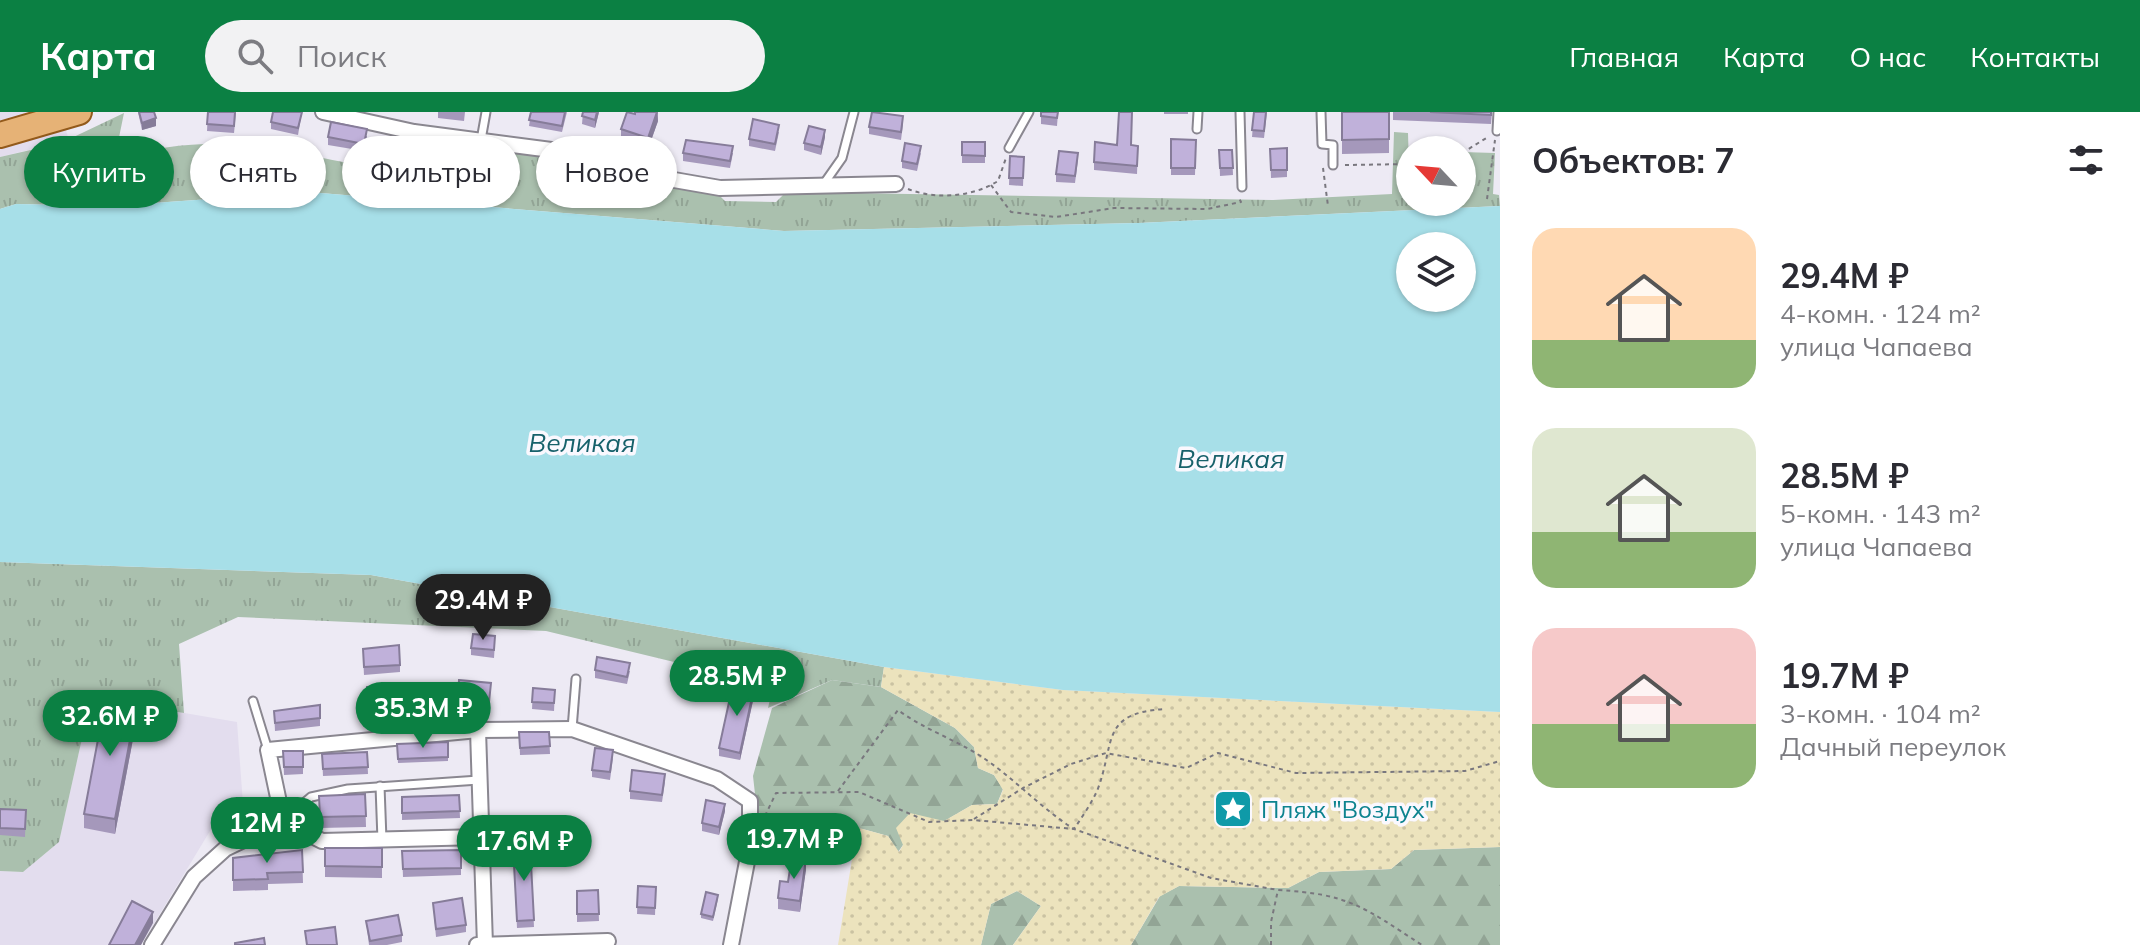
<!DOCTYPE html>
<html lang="ru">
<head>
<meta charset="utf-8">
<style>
  :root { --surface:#fff; --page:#f2f2f3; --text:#2b2b33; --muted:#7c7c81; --accent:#0b8043 }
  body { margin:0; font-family:Mulish,sans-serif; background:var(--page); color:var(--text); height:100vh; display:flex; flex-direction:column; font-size:30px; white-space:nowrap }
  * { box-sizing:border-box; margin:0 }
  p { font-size:26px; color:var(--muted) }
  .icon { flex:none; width:44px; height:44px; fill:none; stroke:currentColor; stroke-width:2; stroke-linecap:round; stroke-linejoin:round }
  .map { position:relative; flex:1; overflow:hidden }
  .sheet { display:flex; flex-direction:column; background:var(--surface); width:640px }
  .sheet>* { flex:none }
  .guide { position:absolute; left:24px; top:24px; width:760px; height:72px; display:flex; gap:16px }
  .needle { width:52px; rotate:296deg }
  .buttons { position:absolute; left:1396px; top:24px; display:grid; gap:16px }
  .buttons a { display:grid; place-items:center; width:80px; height:80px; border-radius:50%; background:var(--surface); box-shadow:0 2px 6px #0004; font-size:40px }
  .price { position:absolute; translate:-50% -68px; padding:0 18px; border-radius:28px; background:var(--accent); color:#fff; font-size:26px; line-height:52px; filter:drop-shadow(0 2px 4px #0008) }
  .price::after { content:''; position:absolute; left:50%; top:48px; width:24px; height:18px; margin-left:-12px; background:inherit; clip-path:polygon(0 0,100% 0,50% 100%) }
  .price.selected { background:#222; color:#fff }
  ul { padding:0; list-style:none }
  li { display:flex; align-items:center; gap:24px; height:200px; padding:0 32px }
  li span { display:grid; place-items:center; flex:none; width:224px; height:160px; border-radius:24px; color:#555 }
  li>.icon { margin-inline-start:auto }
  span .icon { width:96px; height:96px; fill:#fffc; stroke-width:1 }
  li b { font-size:34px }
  h2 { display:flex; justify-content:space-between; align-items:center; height:96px; padding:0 32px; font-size:34px }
  .tag { padding:0 28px; border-radius:36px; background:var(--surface); box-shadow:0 2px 6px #0004; font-size:28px; line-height:72px }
  .tag.selected { background:var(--accent); color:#fff }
  header { display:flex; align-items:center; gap:48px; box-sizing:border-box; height:112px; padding:0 40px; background:var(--accent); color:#fff }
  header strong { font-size:38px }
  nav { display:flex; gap:44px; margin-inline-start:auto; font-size:28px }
  .search { width:560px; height:72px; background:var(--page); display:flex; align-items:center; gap:20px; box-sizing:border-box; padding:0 28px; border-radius:44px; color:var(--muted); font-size:30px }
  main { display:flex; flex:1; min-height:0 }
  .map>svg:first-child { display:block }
</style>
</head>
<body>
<header>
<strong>Карта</strong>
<div class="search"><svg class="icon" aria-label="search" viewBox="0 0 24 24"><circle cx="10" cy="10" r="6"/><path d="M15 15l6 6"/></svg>Поиск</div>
<nav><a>Главная</a><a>Карта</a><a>О нас</a><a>Контакты</a></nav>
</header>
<main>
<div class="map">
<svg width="1500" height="833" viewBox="0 0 1500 833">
  <defs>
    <pattern id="grass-tufts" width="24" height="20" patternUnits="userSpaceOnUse" patternTransform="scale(2)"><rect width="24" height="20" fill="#aac0ae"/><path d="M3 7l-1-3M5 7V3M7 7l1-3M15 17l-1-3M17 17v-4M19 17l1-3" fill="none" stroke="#92a495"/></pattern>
    <pattern id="forest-firs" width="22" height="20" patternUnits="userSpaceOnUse" patternTransform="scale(2)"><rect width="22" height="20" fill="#aac0ae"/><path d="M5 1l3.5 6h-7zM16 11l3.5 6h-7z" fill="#92a495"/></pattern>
    <pattern id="sand-dots" width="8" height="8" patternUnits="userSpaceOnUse" patternTransform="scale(2)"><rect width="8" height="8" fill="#ece3bd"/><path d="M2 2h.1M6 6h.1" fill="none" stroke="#cac2a2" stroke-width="1.8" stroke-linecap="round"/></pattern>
  </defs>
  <rect width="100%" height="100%" fill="#edeaf4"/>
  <g fill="#e3ddee">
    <path d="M0 0H60L69 28 0 45Z"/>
    <path d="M91 585 237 610 244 706 213 714 141 833H0V759L23 760 59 730Z"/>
  </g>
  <g fill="url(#grass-tufts)">
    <path d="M124 1 115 45C162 34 208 28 256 34 308 40 357 57 409 58L414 26 523 41 715 79 725 89 776 90 786 80 1273 88 1392 82 1394 20 1408 21 1410 90H1462V40L1495 41 1493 82 1499 83 1500 94 1139 111 784 119 308 80 111 94 16 92 0 97V45L61 31Z"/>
    <path d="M0 450 371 463 884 555 881 575 832 568 768 596 773 574 546 519 238 505 179 532 184 601 91 586 59 730 23 760 0 759Z"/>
  </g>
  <g fill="url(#forest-firs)">
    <path d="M832 568 881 575 955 616 974 635 978 656 994 663 1003 677 997 692 972 693 903 733 898 740 888 724 841 711 817 719 757 700 753 664 772 596Z"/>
    <path d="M1500 735V833H1131L1160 784 1179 774 1288 776 1319 760 1391 757 1414 738Z"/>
    <path d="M1017 779 1041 794 1013 833H981L991 792Z"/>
  </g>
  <path fill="url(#sand-dots)" d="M884 555 1063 578 1500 600V735L1414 738 1391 757 1319 760 1288 776 1179 774 1159 785 1131 833H1013L1041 794 1017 779 991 792 981 833H838L854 735 816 723 817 719 841 711 888 724 899 740 903 733 896 716 910 701 944 709 972 693 997 692 1003 678 994 663 978 656 974 635 955 616 881 575Z"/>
  <path fill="#a7dfe8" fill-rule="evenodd" d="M308 80 784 119 1139 111 1500 94V600L1063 578 884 555 371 463 0 450V97L16 92 111 94ZM1410 134H1462V186H1410Z"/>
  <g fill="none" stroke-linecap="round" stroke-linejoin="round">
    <defs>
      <g id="service">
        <path d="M1240 0 1242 75"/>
        <path d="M1321 0 1322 32 1333 33V53"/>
        <path d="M1197 17 1198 0"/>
        <path d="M1497 19 1498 0"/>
        <path d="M481 28 486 0"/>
        <path d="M1009 36 1029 0"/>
        <path d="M823 73 842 46 854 0"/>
        <path d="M253 589 268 638"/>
        <path d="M572 617 576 567"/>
        <path d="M380 674 382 728"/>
        <path d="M283 709 311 685 348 677 479 668"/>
      </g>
      <g id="minor">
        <path d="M323 0 414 20 559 39 657 65 720 76 896 72"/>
        <path d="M478 618 485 833"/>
        <path d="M283 709 268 638 478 618 572 617 717 667 750 689V734L731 833"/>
        <path d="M152 833 194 765 225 737 283 709 322 729 481 725"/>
        <path d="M477 833 608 829"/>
      </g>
      <path id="primary" d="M0 23 79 0"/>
    </defs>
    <use href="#service" stroke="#8a8790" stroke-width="11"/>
    <use href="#minor" stroke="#8a8790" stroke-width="18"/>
    <use href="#primary" stroke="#935a1b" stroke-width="28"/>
    <g stroke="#79777e" stroke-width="2" stroke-dasharray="4 4" stroke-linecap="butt">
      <path d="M1462 41 1488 25"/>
      <path d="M1345 53 1410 52"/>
      <path d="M1323 56 1328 94"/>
      <path d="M991 73 1011 100 1056 105 1114 96 1207 97 1241 90 1238 84"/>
      <path d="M908 77C936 88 973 85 998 69L1006 46"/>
      <path d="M1487 87 1495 28"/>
      <path d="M838 679 898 598C925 618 957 628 985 647 1017 669 1042 697 1074 717 1082 705 1091 692 1097 679 1116 631 1099 601 1165 597"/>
      <path d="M765 704 776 681 859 680 929 710 973 708 1074 717 1211 766 1278 778"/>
      <path d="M974 707 1023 676 1071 652 1106 641 1186 656 1218 641 1296 661 1465 659 1500 649"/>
      <path d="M1271 833V810L1278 778C1350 782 1363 795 1422 833"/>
    </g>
    <use href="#service" stroke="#fff" stroke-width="7"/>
    <use href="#minor" stroke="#fff" stroke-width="14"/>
    <use href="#primary" stroke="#e6b276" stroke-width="24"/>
  </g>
  <g fill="#a598bb">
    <path d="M138 0H154L156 14 142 18Z"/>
    <path d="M208 0H236L234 21 207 19Z"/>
    <path d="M302 0 298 23 271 17V10Z"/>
    <path d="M438 0H465L464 9 438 6Z"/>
    <path d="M531 0H567L562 20 529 14Z"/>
    <path d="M583 0H599L595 16 582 12Z"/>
    <path d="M658 0V9L648 37 621 28V17L635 2Z"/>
    <path d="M1041 0H1058L1057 14 1041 12Z"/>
    <rect x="1164" y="0" width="24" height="2"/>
    <path d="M1254 0H1267L1264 26 1252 25Z"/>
    <path d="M1342 0H1389V41L1342 42Z"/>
    <path d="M1393 0H1492L1491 12 1393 8Z"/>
    <path d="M903 12 901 28 869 22V15Z"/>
    <path d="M779 20 775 39 749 34V27Z"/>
    <path d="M367 24 364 39 328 33V25Z"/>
    <path d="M825 25 821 43 804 38V31Z"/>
    <path d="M1171 27 1196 28 1195 63H1171Z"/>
    <rect x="962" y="30" width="23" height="21"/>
    <path d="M1117 33 1138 34 1137 62 1094 58V50Z"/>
    <path d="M1287 36V65L1271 66 1270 37Z"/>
    <path d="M1219 38H1232L1233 63 1220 64Z"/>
    <path d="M683 41H733L730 56 683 49Z"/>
    <path d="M921 41 917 59 902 56V49Z"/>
    <path d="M1010 44 1024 45 1023 74 1009 73Z"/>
    <path d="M1078 48 1075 71 1056 70V62Z"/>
    <path d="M495 531 494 546 471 543V536Z"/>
    <path d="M363 544 400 553V560L364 563Z"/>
    <path d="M595 558 630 559 627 572 595 566Z"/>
    <path d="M491 571 489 597 458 595V587Z"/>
    <path d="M409 574 410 603 367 604V575Z"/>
    <path d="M533 576 555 578 554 599 532 597Z"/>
    <path d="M754 584 740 648 719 644V636Z"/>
    <path d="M320 593V614L275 619 274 599Z"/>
    <path d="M137 606 115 722 84 716V702Z"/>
    <path d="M519 620H549L550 642 520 643Z"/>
    <path d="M448 630V649L398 651 397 632Z"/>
    <path d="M283 639H303V662L284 663Z"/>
    <path d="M367 640 368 662 323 664 322 642Z"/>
    <path d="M613 646 610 668 592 665V658Z"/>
    <path d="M665 670 662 690 630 687V679Z"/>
    <path d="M365 682 366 715 320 716 319 684Z"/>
    <path d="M459 683 460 706 402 708V685Z"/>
    <path d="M0 697 26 698 25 725 0 723Z"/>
    <path d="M725 699 719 723 702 719V711Z"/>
    <path d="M530 733 534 815 517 816 513 734Z"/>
    <path d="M325 736H382V766L325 765Z"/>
    <path d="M302 738 303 771 268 772V778L233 779V746Z"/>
    <path d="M461 738V763L403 765 402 739Z"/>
    <path d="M806 757 800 800 778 797V786L788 770Z"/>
    <path d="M638 774 656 775 655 803 637 802Z"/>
    <path d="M598 778 599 809 577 810V779Z"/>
    <path d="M718 787 713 809 701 806V802Z"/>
    <path d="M433 791 466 813V820L436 825Z"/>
    <path d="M366 809 402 823V830L387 833H369Z"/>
  </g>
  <g fill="#867c99">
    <path d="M597 0H599L595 16V8Z"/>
    <path d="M657 0 658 9 648 37V26Z"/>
    <path d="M156 6V14L142 18V11Z"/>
    <path d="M825 18V25L821 43V35Z"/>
    <path d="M754 576V584L740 648V641Z"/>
    <path d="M137 591V606L115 722V707Z"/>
    <path d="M725 692V699L719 723V715Z"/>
    <path d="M806 746V757L800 800V789Z"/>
    <path d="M153 800V811L141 833H135Z"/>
  </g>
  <g fill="#c0b1da" stroke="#867c99" stroke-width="2">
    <path d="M139 0H154L156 6 142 11Z"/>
    <path d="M208 0H235L234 14 207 12Z"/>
    <path d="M273 0H302L298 16 271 10Z"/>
    <path d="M531 0H565L562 14 529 8Z"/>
    <path d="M583 0H597L595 8 582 4Z"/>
    <path d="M627 0 635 2V0H657L648 26 621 17Z"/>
    <path d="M872 0 903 4 901 20 869 15Z"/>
    <path d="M1041 0H1058L1057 6 1041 4Z"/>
    <path d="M1119 0H1132L1131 33 1138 34 1137 54 1094 50 1095 30 1117 33Z"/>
    <path d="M1254 0H1266L1264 19 1252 18Z"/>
    <path d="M1342 0H1389V27L1342 28Z"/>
    <path d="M1430 0H1491V3Z"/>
    <path d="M753 7 779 13 775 32 749 27Z"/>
    <path d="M331 10 367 17 364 32 328 25Z"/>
    <path d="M809 14 825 18 821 35 804 31Z"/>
    <path d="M1171 27 1196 28 1195 56H1171Z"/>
    <path d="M686 28 733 34 730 49 683 41Z"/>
    <path d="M962 30H985V44L962 43Z"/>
    <path d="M905 31 921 34 917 52 902 49Z"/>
    <path d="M1287 36V58H1271L1270 37Z"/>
    <path d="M1219 38H1232L1233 56H1220Z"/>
    <path d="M1059 39 1078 41 1075 64 1056 62Z"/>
    <path d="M1010 44 1024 45 1023 66H1009Z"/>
    <path d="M473 522 495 524 494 538 471 536Z"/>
    <path d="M399 533 400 553 364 555 363 537Z"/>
    <path d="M597 545 630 551 627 565 595 558Z"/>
    <path d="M459 568 491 571 489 590 458 587Z"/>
    <path d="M733 572 754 576 740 641 719 636Z"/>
    <path d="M409 574 410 592 367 593V575Z"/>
    <path d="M533 576 555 578 554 591 532 590Z"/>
    <path d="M106 585 137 591 115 707 84 702Z"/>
    <path d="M320 593V606L275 611 274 599Z"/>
    <path d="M519 620H549L550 634 520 636Z"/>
    <path d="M448 630V645L398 647 397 632Z"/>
    <path d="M595 636 613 638 610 660 592 658Z"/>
    <path d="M283 639H303V655H284Z"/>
    <path d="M367 640 368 655 323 657 322 642Z"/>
    <path d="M632 658 665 662 662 683 630 679Z"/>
    <path d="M365 682 366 704 320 705 319 684Z"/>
    <path d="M459 683 460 699 402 701V685Z"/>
    <path d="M706 688 725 692 719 715 702 711Z"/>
    <path d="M0 697 26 698 25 717 0 716Z"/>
    <path d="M530 733 534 808 517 809 513 734Z"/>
    <path d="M325 736H382V755L325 754Z"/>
    <path d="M302 738 303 760 267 761 268 767 233 768V746Z"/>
    <path d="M461 738V756L403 757 402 739Z"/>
    <path d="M792 744 806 746 800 789 778 786 780 769 788 770Z"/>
    <path d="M638 774 656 775 655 796 637 795Z"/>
    <path d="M598 778 599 802H577V779Z"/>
    <path d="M706 780 718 783 713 805 701 802Z"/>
    <path d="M462 786 466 813 436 817 433 791Z"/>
    <path d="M132 789 153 800 135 833H109Z"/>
    <path d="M398 803 402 823 370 829 366 809Z"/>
    <path d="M335 815 337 833H307L305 819Z"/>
    <path d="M264 826 265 833H235V831Z"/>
  </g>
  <defs>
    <symbol id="sight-square" viewBox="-11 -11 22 22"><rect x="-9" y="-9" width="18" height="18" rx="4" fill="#0f9aa8" stroke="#faf8fe"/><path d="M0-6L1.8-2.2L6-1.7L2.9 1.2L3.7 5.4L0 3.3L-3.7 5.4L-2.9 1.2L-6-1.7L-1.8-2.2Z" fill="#fff"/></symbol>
  </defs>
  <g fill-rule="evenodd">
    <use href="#sight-square" x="1211" y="675" width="44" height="44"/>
  </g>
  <g text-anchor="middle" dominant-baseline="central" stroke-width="7" stroke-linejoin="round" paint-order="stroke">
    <g font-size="24" fill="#0d838f" stroke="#faf8fe" text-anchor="start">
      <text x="1261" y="697">Пляж "Воздух"</text>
    </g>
    <g font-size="26" font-style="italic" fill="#17616b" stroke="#faf8fe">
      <text x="582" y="330">Великая</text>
      <text x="1231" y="346">Великая</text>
    </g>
  </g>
</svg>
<div class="buttons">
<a><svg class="needle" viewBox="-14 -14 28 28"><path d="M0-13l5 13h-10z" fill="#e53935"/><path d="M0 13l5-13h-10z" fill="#7c7c81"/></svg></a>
<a><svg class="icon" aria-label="layers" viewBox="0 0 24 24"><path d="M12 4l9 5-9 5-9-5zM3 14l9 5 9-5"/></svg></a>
</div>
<b class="price selected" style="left:483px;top:530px">29.4M ₽</b>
<b class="price" style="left:737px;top:606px">28.5M ₽</b>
<b class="price" style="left:423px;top:638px">35.3M ₽</b>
<b class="price" style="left:110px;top:646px">32.6M ₽</b>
<b class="price" style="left:267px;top:753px">12M ₽</b>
<b class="price" style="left:794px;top:769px">19.7M ₽</b>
<b class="price" style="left:524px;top:771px">17.6M ₽</b>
<div class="guide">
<a class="tag selected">Купить</a>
<a class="tag">Снять</a>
<a class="tag">Фильтры</a>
<a class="tag">Новое</a>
</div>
</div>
<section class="sheet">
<h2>Объектов: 7<svg class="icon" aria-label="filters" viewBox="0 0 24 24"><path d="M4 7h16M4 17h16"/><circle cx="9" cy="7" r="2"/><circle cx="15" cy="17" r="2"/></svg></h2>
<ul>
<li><span style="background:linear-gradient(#ffd9b3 70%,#8fb573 0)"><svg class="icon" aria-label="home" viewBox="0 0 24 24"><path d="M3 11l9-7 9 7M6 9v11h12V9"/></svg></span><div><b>29.4M ₽</b><p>4-комн. · 124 m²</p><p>улица Чапаева</p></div></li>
<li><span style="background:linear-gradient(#dfe7d0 65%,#8fb573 0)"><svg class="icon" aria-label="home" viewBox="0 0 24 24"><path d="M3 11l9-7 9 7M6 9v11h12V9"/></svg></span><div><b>28.5M ₽</b><p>5-комн. · 143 m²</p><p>улица Чапаева</p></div></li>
<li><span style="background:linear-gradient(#f6c9c9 60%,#8fb573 0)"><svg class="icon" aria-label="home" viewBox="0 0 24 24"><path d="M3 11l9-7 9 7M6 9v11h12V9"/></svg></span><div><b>19.7M ₽</b><p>3-комн. · 104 m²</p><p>Дачный переулок</p></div></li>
</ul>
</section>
</main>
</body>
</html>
